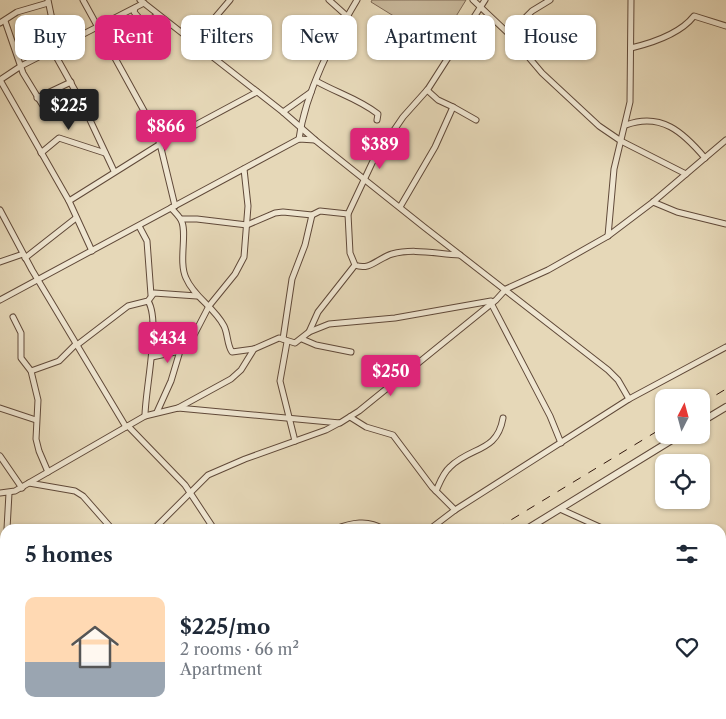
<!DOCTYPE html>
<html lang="en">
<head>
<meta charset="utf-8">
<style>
  :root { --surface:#fff; --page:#f2f2f3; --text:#1f2937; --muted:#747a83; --line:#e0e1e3; --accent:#db2777 }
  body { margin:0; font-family:"Libre Caslon Text",serif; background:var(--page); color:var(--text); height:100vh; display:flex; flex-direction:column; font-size:19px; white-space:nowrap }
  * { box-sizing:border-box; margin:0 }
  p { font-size:16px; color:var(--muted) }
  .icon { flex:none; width:28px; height:28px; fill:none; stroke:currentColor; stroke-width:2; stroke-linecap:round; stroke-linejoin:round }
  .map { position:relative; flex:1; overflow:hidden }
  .panel { position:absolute; left:0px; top:524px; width:726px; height:196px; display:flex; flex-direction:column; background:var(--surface); border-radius:15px 15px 0 0; box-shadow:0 1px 4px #0004 }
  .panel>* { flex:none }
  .guide { position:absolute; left:15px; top:15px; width:696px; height:45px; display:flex; gap:10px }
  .needle { width:32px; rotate:6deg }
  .buttons { position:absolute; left:655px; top:389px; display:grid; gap:10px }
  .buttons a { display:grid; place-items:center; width:55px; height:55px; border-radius:10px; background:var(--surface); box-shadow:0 1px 4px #0004; font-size:25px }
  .price { position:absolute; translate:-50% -42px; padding:0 11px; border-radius:5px; background:var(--accent); color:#fff; font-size:16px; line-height:32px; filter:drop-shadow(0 1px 2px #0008) }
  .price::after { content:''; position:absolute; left:50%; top:30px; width:15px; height:11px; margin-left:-8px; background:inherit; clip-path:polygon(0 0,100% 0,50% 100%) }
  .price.current { background:#222; color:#fff }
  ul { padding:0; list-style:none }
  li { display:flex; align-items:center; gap:15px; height:125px; padding:0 25px }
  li+li { border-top:1px solid var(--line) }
  li span { display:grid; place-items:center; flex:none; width:140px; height:100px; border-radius:10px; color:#555 }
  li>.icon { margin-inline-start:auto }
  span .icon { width:60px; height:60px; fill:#fffc; stroke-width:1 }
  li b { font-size:21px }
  h2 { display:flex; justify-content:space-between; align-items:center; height:60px; padding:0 25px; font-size:21px }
  .chip { padding:0 18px; border-radius:10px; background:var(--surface); box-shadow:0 1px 4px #0004; font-size:18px; line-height:45px }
  .chip.current { background:var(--accent); color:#fff }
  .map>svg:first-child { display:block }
</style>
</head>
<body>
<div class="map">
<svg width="726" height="719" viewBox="0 0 726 719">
  <rect width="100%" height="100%" fill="#e6d8b8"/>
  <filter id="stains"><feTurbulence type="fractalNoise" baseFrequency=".004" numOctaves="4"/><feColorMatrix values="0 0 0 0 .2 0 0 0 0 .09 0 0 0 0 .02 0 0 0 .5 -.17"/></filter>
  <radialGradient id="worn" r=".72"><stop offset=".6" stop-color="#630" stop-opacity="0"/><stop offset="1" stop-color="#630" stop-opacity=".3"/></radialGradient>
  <path fill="#c8b89b" stroke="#7e6855" d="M372 0H466L439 44 371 2Z"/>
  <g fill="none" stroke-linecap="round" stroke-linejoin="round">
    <defs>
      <g id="minor">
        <path d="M48 0 54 29 62 46"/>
        <path d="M83 0 154 129 160 144 175 206"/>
        <path d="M140 0 283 112 315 140 424 227 608 370 618 380 629 399"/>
        <path d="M329 0 348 17"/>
        <path d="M473 0 509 34 542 73 599 126 621 141 686 174"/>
        <path d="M135 8 134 12 140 19 148 21 158 15"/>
        <path d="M5 21 23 73 48 114"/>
        <path d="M0 23 17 12 48 3"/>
        <path d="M509 34 532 11 550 0"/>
        <path d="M195 41 230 0"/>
        <path d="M631 48C652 43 680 34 694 16L726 26"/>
        <path d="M53 51 82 103 114 171"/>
        <path d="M0 80 69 201 92 251"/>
        <path d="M0 80 21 66 144 3"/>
        <path d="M316 81C337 93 359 99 378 114L377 120"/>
        <path d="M427 90 438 100 453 107"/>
        <path d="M37 98 71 82"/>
        <path d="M283 112 311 92"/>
        <path d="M626 125C661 112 683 132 705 158"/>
        <path d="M299 139C306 90 332 42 357 0"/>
        <path d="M41 153 59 138 105 153"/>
        <path d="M69 201 160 144 257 92"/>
        <path d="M653 202 677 212 726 224"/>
        <path d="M400 207 435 147 453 107 476 120"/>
        <path d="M171 208C175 212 179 216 181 220 188 232 178 261 186 278 194 297 214 307 224 326 228 334 227 345 232 352L254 349"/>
        <path d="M0 210 32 270 126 427"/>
        <path d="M181 219H197L247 225 275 213 283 212 312 215 320 211 348 214"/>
        <path d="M139 226 147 241 151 295"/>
        <path d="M608 236 614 169 630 102 631 0"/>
        <path d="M460 255C437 254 414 248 392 254 378 258 370 271 355 265L350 253 348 214 373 161 403 117 428 89 485 0"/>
        <path d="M25 258 76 218"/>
        <path d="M0 262 23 254"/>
        <path d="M0 300 299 139 315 140"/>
        <path d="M491 303 550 416 561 443"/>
        <path d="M13 317 21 333V358L31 371 38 400 36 439 39 451 48 472"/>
        <path d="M309 332 318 312 355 265"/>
        <path d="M283 339 292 279 305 245 312 215"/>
        <path d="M302 339 316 345 351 352"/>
        <path d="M287 342 280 381 295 441"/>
        <path d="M77 345 128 306 148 301 154 293 197 296"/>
        <path d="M152 357 180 351"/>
        <path d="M31 371 59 361 76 344"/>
        <path d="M0 408 36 420"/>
        <path d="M178 408 231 379 241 370 254 349 279 338 295 343 309 332 329 324 395 318 491 301"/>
        <path d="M157 412 171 381 180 351 193 337 209 306 235 274 244 257 248 206 244 169"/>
        <path d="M145 416C145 390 161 321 148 301"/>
        <path d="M350 417 366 427 393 435 432 487 455 510"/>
        <path d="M128 426 185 485 214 529"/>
        <path d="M0 456 22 488"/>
        <path d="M29 483 75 491 83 496 112 529"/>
        <path d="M436 491C440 482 443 473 450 467 471 446 497 453 503 418"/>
        <path d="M0 493 15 491 145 416 178 408 340 423 359 411 496 300 506 289 548 270 608 236 653 202 726 140"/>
        <path d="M560 509 604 529"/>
        <path d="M7 529 9 493"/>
        <path d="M154 529 208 475 245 459 326 430 339 423"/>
        <path d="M335 529C351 523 368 519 383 529"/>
        <path d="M430 529 455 510 629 399 726 347"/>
        <path d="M4 552 5 546"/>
        <path d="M721 555 726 557"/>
        <path d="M721 571H726"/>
        <path d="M0 605 5 606"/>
        <path d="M721 636 726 634"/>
        <path d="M0 653 5 654"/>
        <path d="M0 703 5 704"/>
        <path d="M314 715 317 719"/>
        <path d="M363 715 368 719"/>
        <path d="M708 715 711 719"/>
        <path d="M38 719V715"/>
        <path d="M278 719 280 715"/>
        <path d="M526 719 530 715"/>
        <path d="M651 719 654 715"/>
      </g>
      <g id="tertiary">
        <path d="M701 422 726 407"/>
        <path d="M527 529 680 435"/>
        <path d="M214 719 220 715"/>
      </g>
    </defs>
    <use href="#minor" stroke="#604939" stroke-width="7"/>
    <use href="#tertiary" stroke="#604939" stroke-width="8"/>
    <use href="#minor" stroke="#efe6d1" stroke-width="5"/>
    <use href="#tertiary" stroke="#efe6d1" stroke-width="6"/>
    <g stroke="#34190f" stroke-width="1" stroke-dasharray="9 9" stroke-linecap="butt">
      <path d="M701 404 726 389"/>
      <path d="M496 529 664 427"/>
      <path d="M189 719 195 715"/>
    </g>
  </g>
  <rect width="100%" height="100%" filter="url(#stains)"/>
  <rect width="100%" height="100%" fill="url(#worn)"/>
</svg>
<div class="buttons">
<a><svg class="needle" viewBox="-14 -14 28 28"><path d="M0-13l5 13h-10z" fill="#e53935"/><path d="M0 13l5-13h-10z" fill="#747a83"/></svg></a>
<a><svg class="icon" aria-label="locate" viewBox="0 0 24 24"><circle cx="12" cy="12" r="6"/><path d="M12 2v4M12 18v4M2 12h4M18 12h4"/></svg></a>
</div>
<b class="price current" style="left:69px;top:131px">$225</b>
<b class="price" style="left:166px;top:152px">$866</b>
<b class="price" style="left:380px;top:170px">$389</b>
<b class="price" style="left:168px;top:364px">$434</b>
<b class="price" style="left:391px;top:397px">$250</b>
<div class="guide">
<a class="chip">Buy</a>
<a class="chip current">Rent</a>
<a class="chip">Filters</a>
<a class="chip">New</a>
<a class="chip">Apartment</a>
<a class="chip">House</a>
</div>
<section class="panel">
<h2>5 homes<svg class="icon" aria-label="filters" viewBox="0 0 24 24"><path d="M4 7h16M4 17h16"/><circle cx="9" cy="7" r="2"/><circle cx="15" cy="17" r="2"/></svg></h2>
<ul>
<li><span style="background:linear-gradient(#ffd9b3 65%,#9aa5b1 0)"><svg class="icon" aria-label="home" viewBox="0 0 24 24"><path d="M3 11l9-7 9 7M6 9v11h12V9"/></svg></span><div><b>$225/mo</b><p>2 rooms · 66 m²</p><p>Apartment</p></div><svg class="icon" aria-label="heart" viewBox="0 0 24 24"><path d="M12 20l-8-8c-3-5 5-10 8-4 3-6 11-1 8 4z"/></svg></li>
</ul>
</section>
</div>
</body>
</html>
